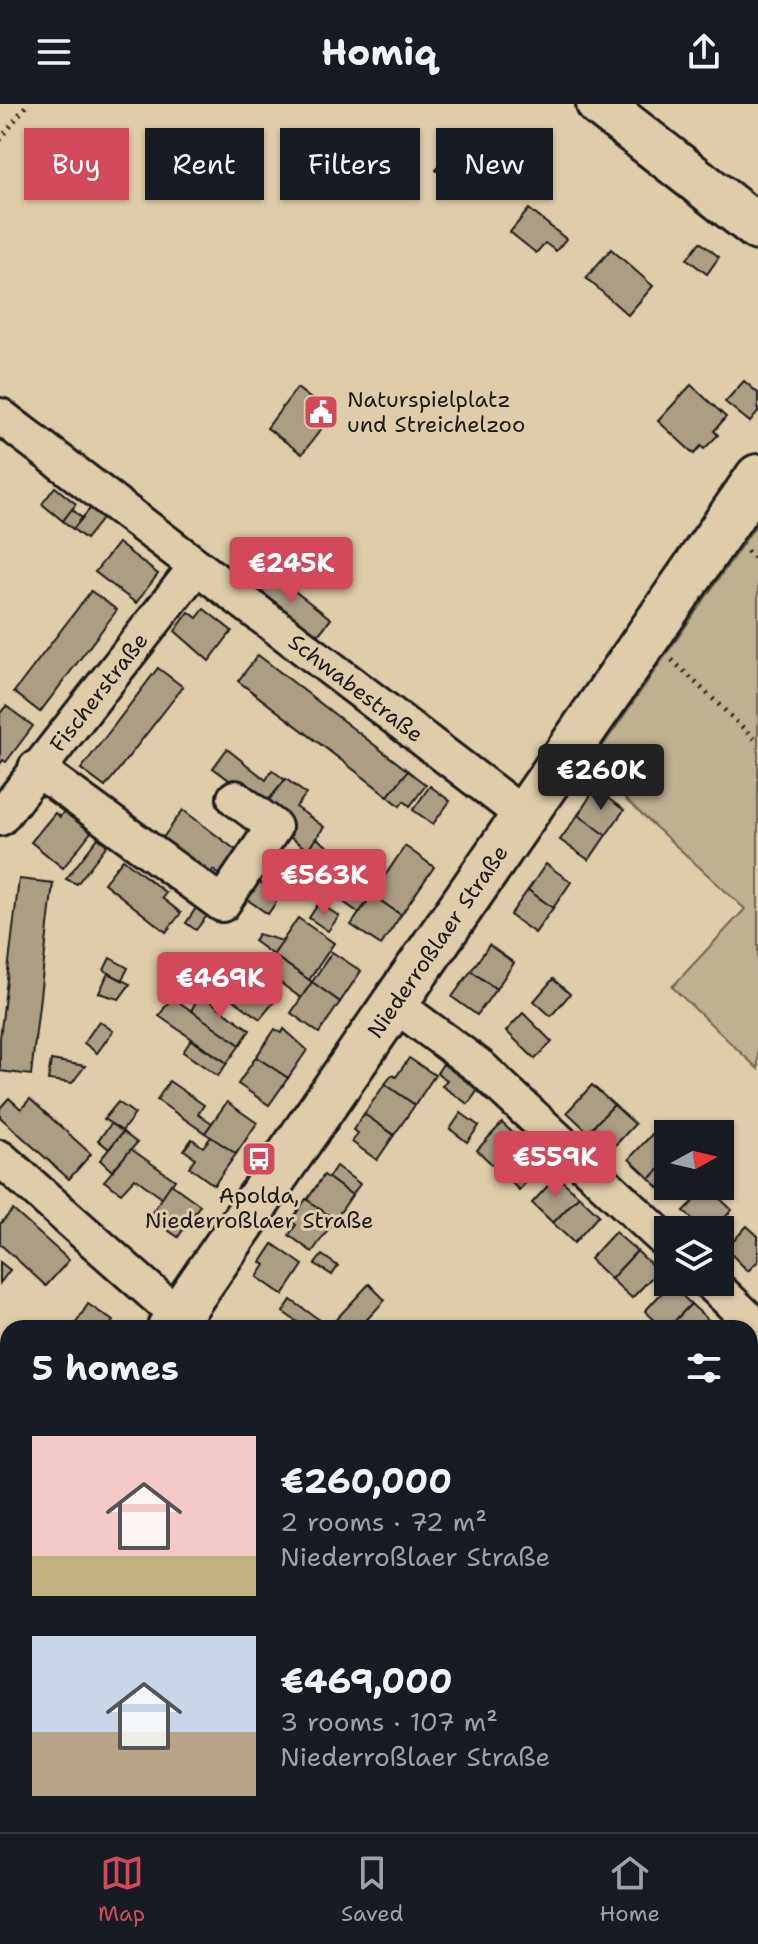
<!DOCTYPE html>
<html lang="en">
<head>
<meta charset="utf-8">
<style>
  :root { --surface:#171b24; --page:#20242c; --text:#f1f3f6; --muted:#9ea1a6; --line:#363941; --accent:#d1495b }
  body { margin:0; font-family:"Shantell Sans",sans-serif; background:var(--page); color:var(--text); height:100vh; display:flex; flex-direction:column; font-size:30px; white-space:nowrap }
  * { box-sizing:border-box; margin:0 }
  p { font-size:26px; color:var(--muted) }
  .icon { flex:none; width:44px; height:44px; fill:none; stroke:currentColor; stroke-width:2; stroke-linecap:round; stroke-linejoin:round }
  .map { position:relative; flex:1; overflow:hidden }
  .drawer { position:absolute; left:0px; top:1216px; width:758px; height:512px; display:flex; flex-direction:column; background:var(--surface); border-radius:24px 24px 0 0; box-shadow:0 2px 6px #0004 }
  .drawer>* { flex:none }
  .banner { position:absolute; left:24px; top:24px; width:710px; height:72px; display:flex; gap:16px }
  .needle { width:52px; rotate:82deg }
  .controls { position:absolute; left:654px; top:1016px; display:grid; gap:16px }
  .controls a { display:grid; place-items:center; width:80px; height:80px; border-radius:0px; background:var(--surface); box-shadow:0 2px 6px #0004; font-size:40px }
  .price { position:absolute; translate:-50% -68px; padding:0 18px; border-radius:8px; background:var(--accent); color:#fff; font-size:26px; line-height:52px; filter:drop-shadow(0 2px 4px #0008) }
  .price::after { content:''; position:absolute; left:50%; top:48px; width:24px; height:18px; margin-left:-12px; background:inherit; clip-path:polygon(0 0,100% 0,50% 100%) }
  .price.current { background:#222; color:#fff }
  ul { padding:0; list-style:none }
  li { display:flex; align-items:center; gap:24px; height:200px; padding:0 32px }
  li span { display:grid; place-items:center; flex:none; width:224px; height:160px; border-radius:0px; color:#555 }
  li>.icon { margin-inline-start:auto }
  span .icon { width:96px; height:96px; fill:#fffc; stroke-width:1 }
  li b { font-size:34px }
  h2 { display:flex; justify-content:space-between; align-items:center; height:96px; padding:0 32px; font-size:34px }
  .chip { padding:0 28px; border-radius:0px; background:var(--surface); box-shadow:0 2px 6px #0004; font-size:28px; line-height:72px }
  .chip.current { background:var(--accent); color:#fff }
  header { display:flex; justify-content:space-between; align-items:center; height:104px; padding:0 32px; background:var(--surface); font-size:36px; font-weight:700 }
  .tabs { display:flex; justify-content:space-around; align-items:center; height:112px; border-top:2px solid var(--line); background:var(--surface); font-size:22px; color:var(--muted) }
  .tabs a { display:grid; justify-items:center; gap:4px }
  .tabs .current { color:var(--accent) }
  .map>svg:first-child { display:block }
</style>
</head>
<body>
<header><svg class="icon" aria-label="menu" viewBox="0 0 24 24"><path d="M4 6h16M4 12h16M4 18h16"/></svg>Homiq<svg class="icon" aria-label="share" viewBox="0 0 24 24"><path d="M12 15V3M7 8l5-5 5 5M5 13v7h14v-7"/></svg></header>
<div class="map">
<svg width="758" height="1728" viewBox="0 0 758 1728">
  <rect width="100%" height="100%" fill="#deccaa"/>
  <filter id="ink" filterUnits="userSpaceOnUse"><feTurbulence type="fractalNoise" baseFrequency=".0125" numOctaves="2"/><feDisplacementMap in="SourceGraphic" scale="16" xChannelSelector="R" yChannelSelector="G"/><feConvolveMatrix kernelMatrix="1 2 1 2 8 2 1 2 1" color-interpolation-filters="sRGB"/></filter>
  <g filter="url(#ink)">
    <path fill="#bfb092" stroke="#6e6657" stroke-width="2" d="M758 418V965L672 883 745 805 589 662Z"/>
    <g fill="#ab9e85" stroke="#1c1c1c" stroke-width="2">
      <path d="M356 42 375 61 357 79 337 61Z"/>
      <path d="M454 44 475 61 456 83 436 66Z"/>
      <path d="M529 105 566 135 556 147 545 139 536 149 510 128Z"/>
      <path d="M700 138 719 153 707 170 687 155Z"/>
      <path d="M611 145 653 182 628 211 586 174Z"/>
      <path d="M744 277 758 289V308L750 318 725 298Z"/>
      <path d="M691 281 726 313 714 327 718 331 704 345 701 342 694 350 658 317Z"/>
      <path d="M297 284 332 311 302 350 267 324Z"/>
      <path d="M55 383 76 400 63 417 42 400Z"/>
      <path d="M94 400 106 410 86 435 73 425Z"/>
      <path d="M72 405 82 414 73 425 63 417Z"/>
      <path d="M118 439 158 470 136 499 95 468Z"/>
      <path d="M267 466 331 515 314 536 251 488Z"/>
      <path d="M91 487 117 506 40 608 14 588Z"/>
      <path d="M204 505 232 527 209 557 175 527 189 508 197 514Z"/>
      <path d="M258 551 408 667 388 692 238 577Z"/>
      <path d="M158 564 183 583 105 683 81 665Z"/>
      <path d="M6 602 33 622 6 658 3 656 0 660V609Z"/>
      <path d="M227 645 266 676 272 666 285 676 264 702 213 664Z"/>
      <path d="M408 667 426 681 410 702 404 697 400 702 388 692Z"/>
      <path d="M286 675 306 690 296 703 324 723 308 746 280 726 264 702Z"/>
      <path d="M430 682 450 697 433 720 413 706Z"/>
      <path d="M595 685 624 706 606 731 578 711Z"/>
      <path d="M183 706 241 750 223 774 213 766 209 771 162 735Z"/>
      <path d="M64 707 91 728 63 764 31 738 55 709 60 713Z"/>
      <path d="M578 711 606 731 589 756 560 736Z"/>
      <path d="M98 734 107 741 77 780 66 775Z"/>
      <path d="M316 734 354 761 346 773 308 746Z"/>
      <path d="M405 742 434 763 401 811 372 791Z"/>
      <path d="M123 755 166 789 162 794 181 809 166 828 104 779Z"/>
      <path d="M546 760 571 778 553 804 528 786Z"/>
      <path d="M333 764 372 791 359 809 321 782Z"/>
      <path d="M19 775 53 779 31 971 0 967V934Z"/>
      <path d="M257 776 280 792 268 810 245 794Z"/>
      <path d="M528 786 553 804 535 829 510 811Z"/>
      <path d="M372 791 401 811 381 841 351 821Z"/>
      <path d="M319 799 339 812 328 827 309 814Z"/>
      <path d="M198 801 209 809 196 826 186 819Z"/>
      <path d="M298 814 334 839 309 876 273 851Z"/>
      <path d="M258 830 283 837 273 851 254 837Z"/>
      <path d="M489 841 514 859 496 885 471 867Z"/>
      <path d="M332 848 361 867 340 898 312 878Z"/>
      <path d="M273 851 312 878 301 894 263 866Z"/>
      <path d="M110 854 128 864 122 876 104 866Z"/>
      <path d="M231 866 274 898 260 915 217 884Z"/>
      <path d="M471 867 496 885 477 911 452 893Z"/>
      <path d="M108 869 130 880 119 895 99 889Z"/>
      <path d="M553 875 570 890 551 912 534 897Z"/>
      <path d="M312 878 340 898 319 929 291 909Z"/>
      <path d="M200 890 250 926 240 941 191 907Z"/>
      <path d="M172 893 240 941 227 959 159 912Z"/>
      <path d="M523 909 552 938 535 955 506 927Z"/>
      <path d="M99 917 113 927 97 949 84 939Z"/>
      <path d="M275 925 282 929 284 925 307 946 288 974 256 953Z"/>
      <path d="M191 936 227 959 218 972 183 948Z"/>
      <path d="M256 953 288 974 269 1001 238 980Z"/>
      <path d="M409 954 435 971 415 1001 385 980 392 971 396 973Z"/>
      <path d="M51 956 85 962 72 979 48 976Z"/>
      <path d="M443 960 478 986 468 1000 442 982 447 976 437 969Z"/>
      <path d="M169 977 204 1001 198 1010 212 1019 205 1029 157 996Z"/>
      <path d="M385 980 415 1001 394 1031 364 1010Z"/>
      <path d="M592 981 614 1001 588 1028 567 1008Z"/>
      <path d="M9 994 21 1005 30 995 91 1050 69 1075 0 1013V1004Z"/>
      <path d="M118 998 135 1010 122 1027 104 1015Z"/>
      <path d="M227 998 257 1019 236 1050 205 1029Z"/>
      <path d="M614 1001 635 1020 609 1048 588 1028Z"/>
      <path d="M461 1009 479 1022 467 1038 450 1025Z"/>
      <path d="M364 1010 394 1031 377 1056 352 1038 358 1029 353 1026Z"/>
      <path d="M502 1019 524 1039 498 1066 477 1046Z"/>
      <path d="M111 1020 123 1028 109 1045 98 1036Z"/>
      <path d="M123 1028 137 1039 112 1067 100 1056Z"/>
      <path d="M654 1028 668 1041V1056L650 1075 629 1055Z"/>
      <path d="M211 1033 236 1050 214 1081 189 1063 195 1054 184 1046 192 1035 203 1043Z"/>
      <path d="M524 1039 545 1058 519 1086 498 1066Z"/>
      <path d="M131 1045 175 1076 162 1094 135 1074 121 1089 104 1077Z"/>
      <path d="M668 1056V1082H682L670 1095 650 1075Z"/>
      <path d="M336 1062 360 1080 352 1091 328 1074Z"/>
      <path d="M324 1071 352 1091 335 1116 307 1096Z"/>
      <path d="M557 1072 579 1092 553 1119 532 1099Z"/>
      <path d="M171 1080 200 1101 178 1133 149 1113Z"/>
      <path d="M708 1083 732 1106 713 1126H703L684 1107Z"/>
      <path d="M579 1092 599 1111 574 1139 553 1119Z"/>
      <path d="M306 1095 335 1116 312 1148 289 1131 296 1121 291 1117Z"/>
      <path d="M13 1106 69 1156 46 1182 0 1140V1120Z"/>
      <path d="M747 1122 758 1132V1157L748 1167 726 1145Z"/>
      <path d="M615 1128 637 1147 611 1175 590 1155Z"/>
      <path d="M273 1140 303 1161 283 1191 257 1173 265 1161 261 1158Z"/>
      <path d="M637 1147 658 1167 632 1194 611 1175Z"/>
      <path d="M322 1151 338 1162 332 1171 315 1160Z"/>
      <path d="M0 1158 10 1166 0 1179Z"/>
      <path d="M369 1180 385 1196 359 1224H328Z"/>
      <path d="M670 1180 691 1200 668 1224H663L645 1207Z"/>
      <path d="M291 1196 327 1221 325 1224H306L283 1208Z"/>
      <path d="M88 1200 113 1217 108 1224H73Z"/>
      <path d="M691 1200 712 1219 708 1224H668Z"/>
      <path d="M750 1256 758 1264V1283L750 1291Z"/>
      <path d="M0 1566 8 1572V1591L0 1601Z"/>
      <path d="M750 1674 758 1682V1702L750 1711Z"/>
      <path d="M758 1702V1728H752L744 1720H750V1711Z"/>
      <path d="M123 1720H194L195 1721 190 1728H133Z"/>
      <path d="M326 1720H386L394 1728H335Z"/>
      <path d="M598 1720H619L611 1728Z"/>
      <path d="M619 1720H647L653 1726 611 1728Z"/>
    </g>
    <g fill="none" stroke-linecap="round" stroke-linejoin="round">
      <defs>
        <g id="minor">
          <path id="s1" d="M0 312 523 711"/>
          <path d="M36 664 222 800 274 723 235 694"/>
          <path id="s2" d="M0 714 196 463"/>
          <path d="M392 898 480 963 668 1139"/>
          <path d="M0 1054 165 1200 180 1224"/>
          <path d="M710 1178 758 1224"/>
          <path d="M0 1541 8 1547"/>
          <path d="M229 1720 238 1728"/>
          <path d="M704 1720 712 1728"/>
        </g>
        <g id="major">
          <path d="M599 0 758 124"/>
          <path id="s3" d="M170 1224 758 373"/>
          <path d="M8 1343V1353"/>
          <path d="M0 1466 8 1453"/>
        </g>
      </defs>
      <use href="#minor" stroke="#1c1c1c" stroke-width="40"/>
      <use href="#major" stroke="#1c1c1c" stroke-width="50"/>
      <g stroke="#1c1c1c" stroke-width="5" stroke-dasharray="2 6" stroke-linecap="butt">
        <path d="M0 36 27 0"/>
        <path d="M747 447 758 457"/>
        <path d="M672 556 758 638"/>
      </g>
      <use href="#minor" stroke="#deccaa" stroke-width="34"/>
      <use href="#major" stroke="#deccaa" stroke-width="44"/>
    </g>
  </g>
  <defs>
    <symbol id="civic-square" viewBox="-11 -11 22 22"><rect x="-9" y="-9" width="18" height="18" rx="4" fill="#d1495b" stroke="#deccaa"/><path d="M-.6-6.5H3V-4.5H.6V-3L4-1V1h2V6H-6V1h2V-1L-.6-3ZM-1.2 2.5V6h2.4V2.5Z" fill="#fff"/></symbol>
    <symbol id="bus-square" viewBox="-11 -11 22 22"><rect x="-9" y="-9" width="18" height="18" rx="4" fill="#d1495b" stroke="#deccaa"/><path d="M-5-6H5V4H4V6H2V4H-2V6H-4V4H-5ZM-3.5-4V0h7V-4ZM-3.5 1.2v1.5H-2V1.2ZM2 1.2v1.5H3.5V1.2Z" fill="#fff"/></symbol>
  </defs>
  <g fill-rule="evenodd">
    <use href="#civic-square" x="301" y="288" width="40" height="40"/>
    <use href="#bus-square" x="239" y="1035" width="40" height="40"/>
  </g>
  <g text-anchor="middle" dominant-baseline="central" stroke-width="6" stroke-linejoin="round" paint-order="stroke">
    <g font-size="22" fill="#1c1c1c" stroke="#deccaa" text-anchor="start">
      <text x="347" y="295">Naturspielplatz<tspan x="347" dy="25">und Streichelzoo</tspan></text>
      <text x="259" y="1091" text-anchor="middle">Apolda,<tspan x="259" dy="25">Niederroßlaer Straße</tspan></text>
    </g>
    <g font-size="22" fill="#1c1c1c" stroke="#deccaa">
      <text stroke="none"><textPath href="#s1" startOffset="448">Schwabestraße</textPath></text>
      <text stroke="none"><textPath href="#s2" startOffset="160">Fischerstraße</textPath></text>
      <text stroke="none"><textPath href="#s3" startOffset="470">Niederroßlaer Straße</textPath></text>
    </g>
  </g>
</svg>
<div class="controls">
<a><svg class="needle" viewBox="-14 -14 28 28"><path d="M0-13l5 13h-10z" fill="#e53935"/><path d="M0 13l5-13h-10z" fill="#9ea1a6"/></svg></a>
<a><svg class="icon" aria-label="layers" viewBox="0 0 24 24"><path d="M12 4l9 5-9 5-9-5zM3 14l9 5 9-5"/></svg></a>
</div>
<b class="price" style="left:291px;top:501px">€245K</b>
<b class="price current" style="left:601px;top:708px">€260K</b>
<b class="price" style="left:324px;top:813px">€563K</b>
<b class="price" style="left:220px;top:916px">€469K</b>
<b class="price" style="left:555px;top:1095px">€559K</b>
<div class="banner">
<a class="chip current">Buy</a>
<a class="chip">Rent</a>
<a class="chip">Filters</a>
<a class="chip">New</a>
</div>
<section class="drawer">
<h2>5 homes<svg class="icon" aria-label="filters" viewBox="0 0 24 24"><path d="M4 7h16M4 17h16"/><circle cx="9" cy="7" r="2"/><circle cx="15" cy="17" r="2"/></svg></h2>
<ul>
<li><span style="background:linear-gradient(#f6c9c9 75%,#c2b280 0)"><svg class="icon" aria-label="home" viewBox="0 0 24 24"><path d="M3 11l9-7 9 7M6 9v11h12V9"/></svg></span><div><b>€260,000</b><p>2 rooms · 72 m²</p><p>Niederroßlaer Straße</p></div></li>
<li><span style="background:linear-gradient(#c9d6e8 60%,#b9a48a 0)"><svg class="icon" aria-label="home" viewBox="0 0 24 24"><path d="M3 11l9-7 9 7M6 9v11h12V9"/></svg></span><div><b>€469,000</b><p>3 rooms · 107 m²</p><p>Niederroßlaer Straße</p></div></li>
</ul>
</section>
</div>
<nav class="tabs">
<a class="current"><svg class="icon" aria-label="map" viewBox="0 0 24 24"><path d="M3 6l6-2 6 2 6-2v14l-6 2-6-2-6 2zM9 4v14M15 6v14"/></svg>Map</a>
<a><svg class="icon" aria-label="saved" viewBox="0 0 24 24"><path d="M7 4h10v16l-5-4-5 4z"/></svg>Saved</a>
<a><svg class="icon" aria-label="home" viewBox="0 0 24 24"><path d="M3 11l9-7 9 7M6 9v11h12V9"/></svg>Home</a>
</nav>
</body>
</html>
